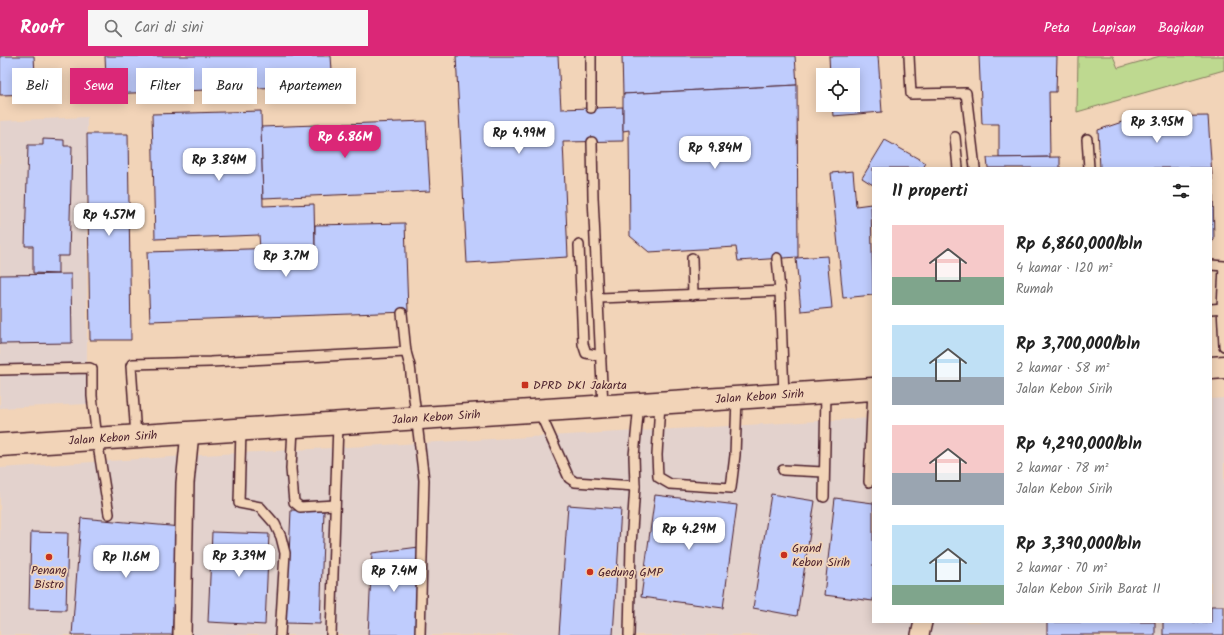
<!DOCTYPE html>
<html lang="id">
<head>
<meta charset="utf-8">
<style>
  :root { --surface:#fff; --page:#f6f6f6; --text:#222; --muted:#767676; --accent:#db2777 }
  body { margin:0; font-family:Kalam,sans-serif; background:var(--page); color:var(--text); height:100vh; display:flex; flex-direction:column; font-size:15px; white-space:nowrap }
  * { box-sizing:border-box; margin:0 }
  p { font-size:13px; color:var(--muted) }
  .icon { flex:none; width:22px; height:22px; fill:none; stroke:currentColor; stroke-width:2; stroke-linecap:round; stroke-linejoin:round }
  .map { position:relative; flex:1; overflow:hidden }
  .details { position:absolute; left:872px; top:111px; width:340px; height:456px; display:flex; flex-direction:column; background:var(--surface); border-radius:0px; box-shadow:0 2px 10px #0003 }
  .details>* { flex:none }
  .hud { position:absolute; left:12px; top:12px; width:380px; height:36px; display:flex; gap:8px }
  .fabs { position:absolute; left:816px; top:12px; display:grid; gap:8px }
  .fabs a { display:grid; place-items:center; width:44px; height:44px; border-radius:0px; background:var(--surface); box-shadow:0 2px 10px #0003; font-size:20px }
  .price { position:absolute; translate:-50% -34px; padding:0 9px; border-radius:8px; background:#fff; color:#222; font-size:13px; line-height:26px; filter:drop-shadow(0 1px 2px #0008) }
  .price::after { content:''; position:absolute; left:50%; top:24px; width:12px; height:9px; margin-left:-6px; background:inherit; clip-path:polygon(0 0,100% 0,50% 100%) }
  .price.on { background:var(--accent); color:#fff }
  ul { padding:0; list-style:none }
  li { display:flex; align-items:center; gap:12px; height:100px; padding:0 20px }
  li span { display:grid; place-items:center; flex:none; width:112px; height:80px; border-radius:0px; color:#555 }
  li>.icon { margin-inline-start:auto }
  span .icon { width:48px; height:48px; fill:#fffc; stroke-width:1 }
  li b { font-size:17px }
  h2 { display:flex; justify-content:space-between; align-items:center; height:48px; padding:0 20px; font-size:17px }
  .chip { padding:0 14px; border-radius:0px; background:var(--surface); box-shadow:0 2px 10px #0003; font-size:14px; line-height:36px }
  .chip.on { background:var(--accent); color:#fff }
  header { display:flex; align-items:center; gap:24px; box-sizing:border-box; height:56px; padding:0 20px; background:var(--accent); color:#fff }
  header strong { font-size:19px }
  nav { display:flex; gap:22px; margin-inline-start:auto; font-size:14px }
  .search { width:280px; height:36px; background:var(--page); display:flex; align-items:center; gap:10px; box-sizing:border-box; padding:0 14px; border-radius:0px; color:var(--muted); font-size:15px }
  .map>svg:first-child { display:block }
</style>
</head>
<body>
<header>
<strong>Roofr</strong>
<div class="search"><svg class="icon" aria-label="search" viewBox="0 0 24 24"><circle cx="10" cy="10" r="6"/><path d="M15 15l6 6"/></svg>Cari di sini</div>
<nav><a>Peta</a><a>Lapisan</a><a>Bagikan</a></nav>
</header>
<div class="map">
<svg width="1224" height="579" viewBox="0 0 1224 579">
  <rect width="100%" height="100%" fill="#f2d4b8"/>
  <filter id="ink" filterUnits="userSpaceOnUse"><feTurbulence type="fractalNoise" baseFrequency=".025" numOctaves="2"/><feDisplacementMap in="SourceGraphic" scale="8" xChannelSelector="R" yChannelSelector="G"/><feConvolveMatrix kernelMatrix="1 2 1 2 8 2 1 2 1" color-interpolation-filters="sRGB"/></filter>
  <g filter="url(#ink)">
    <g fill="#e3d2cd">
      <path d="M87 61V348L0 352V65Z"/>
      <path d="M1224 342V579H0V412L186 400 873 362V566H1211V343Z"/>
    </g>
    <path fill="#bed990" stroke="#847c5e" d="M1078 0H1113L1118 12 1160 0H1224V14L1077 56Z"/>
    <g fill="#bfccfd" stroke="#4a1f2b">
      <path d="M0 0H34L36 38 0 39Z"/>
      <path d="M105 0H331L333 29 107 38Z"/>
      <path d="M456 0H558L561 53 623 51V85L563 86 568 201 467 207Z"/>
      <path d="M622 0H795L797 29 623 38Z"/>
      <path d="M829 0H878L882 56 833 60 832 49H853V19H830Z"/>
      <path d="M979 0H1057L1056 36H1049L1050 101 999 102V68H982Z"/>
      <path d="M797 29 798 201 738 205 736 191 649 196 630 180 629 74 623 75V38Z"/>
      <path d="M261 55 263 150 314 148 315 191 260 193 259 179 155 183 152 58Z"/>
      <path d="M1208 60 1213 134 1211 132V112H1100L1098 74 1137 61Z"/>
      <path d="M426 65 430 135 263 142 261 71Z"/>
      <path d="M87 78H128L131 284H90Z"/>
      <path d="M43 83 64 84V90H72L69 200H58V218L33 217V190H25L28 89H43Z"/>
      <path d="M885 84 926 107 923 112H873V129L862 122Z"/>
      <path d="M1060 101V112H988L987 102Z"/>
      <path d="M853 115 856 150 871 148 873 239 843 242 831 117Z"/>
      <path d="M1211 132 1213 134 1214 184 1211 187Z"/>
      <path d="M405 167 408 256 150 265 147 196 315 191V169Z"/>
      <path d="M827 200 832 252 801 255 796 202Z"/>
      <path d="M71 218 72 287 0 288V219Z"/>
      <path d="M771 438 815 445 797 560 753 552Z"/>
      <path d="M655 439 737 449 723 552 641 541Z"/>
      <path d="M835 442 873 447V545L824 539Z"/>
      <path d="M568 449 621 453 613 579H559Z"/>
      <path d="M291 454 324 455 320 568 286 567Z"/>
      <path d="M81 462 181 471 172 579H72Z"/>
      <path d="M31 476 68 477 66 554 29 553Z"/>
      <path d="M212 476 269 478 265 569 208 566Z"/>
      <path d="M419 491 415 579H368L372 497Z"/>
      <path d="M1211 550H1224V579H1163V566H1211Z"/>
      <rect x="1047" y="566" width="108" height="13"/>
    </g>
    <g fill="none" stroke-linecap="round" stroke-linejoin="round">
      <defs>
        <g id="service">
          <path d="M591 0V52"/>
          <path d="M909 0 911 38 966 37 975 112"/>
          <path d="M955 81 958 112"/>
          <path d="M1087 83 1089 112"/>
          <path d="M592 86 593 141 603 350"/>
          <path d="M579 189 583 288 586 297 601 300"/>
          <path d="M692 202 693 239"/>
          <path d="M777 202 780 235 784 339"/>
          <path d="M1211 209 1224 210 1222 252 1224 290"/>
          <path d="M599 242 780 235"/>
          <path d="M1211 253 1224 252"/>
          <path d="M402 257 406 296"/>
          <path d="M0 314 90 312 92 313V340L97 383 109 458"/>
          <path d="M660 347 657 399 658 421 670 428 731 432 735 399 737 342"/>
          <path d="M539 355 569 422 575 426 635 430 634 400 639 348"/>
          <path d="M293 371 291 413 294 446 300 451 335 449"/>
          <path d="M241 374 239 447 260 451 275 468 281 481 285 497 280 579"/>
          <path d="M136 380 131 310 132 308 210 306 406 296 410 310 424 424 420 579"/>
          <path d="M783 414 824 416"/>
          <path d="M869 426 873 333"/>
          <path d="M824 441 826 336"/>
          <path d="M331 579 338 368"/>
          <path d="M629 579 631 489 635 430"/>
        </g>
        <g id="minor">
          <path d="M182 579 185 427 190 377"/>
          <path d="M920 579 923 566"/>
        </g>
        <g id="primary">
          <path d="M1211 312 1224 311"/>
          <path id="s1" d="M0 389 873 333"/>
        </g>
      </defs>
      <use href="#service" stroke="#4a1f2b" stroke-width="12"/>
      <use href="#minor" stroke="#4a1f2b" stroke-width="20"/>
      <use href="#primary" stroke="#4a1f2b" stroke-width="25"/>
      <use href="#service" stroke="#f2d4b8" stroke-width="9"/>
      <use href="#minor" stroke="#f2d4b8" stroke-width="17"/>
      <use href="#primary" stroke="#f2d4b8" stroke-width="22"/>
    </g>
  </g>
  <g fill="#c8321e" stroke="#f2d4b8" stroke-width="1.5">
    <rect x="521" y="325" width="8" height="8" rx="2"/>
    <circle cx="784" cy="499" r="4"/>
    <circle cx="49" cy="501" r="4"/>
    <circle cx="590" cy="516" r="4"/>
  </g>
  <g text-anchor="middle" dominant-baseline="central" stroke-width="3.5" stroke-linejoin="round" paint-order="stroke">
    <g font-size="12" fill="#4a1f2b" stroke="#f2d4b8" text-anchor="start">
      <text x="533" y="329">DPRD DKI Jakarta</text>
      <text x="792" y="492">Grand<tspan x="792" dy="14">Kebon Sirih</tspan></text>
      <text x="49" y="514" text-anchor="middle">Penang<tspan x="49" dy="14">Bistro</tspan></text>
      <text x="598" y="516">Gedung GMP</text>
    </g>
    <g font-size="12" fill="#4a1f2b" stroke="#f2d4b8">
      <text stroke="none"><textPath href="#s1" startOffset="761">Jalan Kebon Sirih</textPath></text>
      <text stroke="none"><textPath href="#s1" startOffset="437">Jalan Kebon Sirih</textPath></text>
      <text stroke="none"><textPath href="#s1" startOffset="113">Jalan Kebon Sirih</textPath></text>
    </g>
  </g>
</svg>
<div class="fabs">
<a><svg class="icon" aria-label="locate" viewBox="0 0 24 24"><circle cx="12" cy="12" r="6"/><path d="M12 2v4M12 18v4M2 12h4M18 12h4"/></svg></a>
</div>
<b class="price" style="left:1157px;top:88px">Rp 3.95M</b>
<b class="price" style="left:519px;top:99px">Rp 4.99M</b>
<b class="price on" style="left:345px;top:103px">Rp 6.86M</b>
<b class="price" style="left:715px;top:114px">Rp 9.84M</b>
<b class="price" style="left:219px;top:126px">Rp 3.84M</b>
<b class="price" style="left:109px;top:181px">Rp 4.57M</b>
<b class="price" style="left:286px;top:222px">Rp 3.7M</b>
<b class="price" style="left:689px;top:495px">Rp 4.29M</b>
<b class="price" style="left:239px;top:522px">Rp 3.39M</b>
<b class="price" style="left:126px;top:523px">Rp 11.6M</b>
<b class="price" style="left:394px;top:537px">Rp 7.4M</b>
<div class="hud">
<a class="chip">Beli</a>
<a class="chip on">Sewa</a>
<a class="chip">Filter</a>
<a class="chip">Baru</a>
<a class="chip">Apartemen</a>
</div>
<section class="details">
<h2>11 properti<svg class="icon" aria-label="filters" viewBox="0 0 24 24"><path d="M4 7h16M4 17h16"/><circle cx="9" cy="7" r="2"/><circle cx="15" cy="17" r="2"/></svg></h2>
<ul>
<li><span style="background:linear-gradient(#f6c9c9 65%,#7fa58c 0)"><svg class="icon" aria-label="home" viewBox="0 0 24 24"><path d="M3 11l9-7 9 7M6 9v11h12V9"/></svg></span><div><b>Rp 6,860,000/bln</b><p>4 kamar · 120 m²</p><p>Rumah</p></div></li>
<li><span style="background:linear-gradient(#bfe0f5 65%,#9aa5b1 0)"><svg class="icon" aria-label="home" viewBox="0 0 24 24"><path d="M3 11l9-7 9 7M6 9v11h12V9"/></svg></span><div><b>Rp 3,700,000/bln</b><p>2 kamar · 58 m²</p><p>Jalan Kebon Sirih</p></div></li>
<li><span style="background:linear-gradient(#f6c9c9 60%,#9aa5b1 0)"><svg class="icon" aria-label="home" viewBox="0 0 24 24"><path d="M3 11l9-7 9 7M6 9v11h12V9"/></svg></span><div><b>Rp 4,290,000/bln</b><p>2 kamar · 78 m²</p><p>Jalan Kebon Sirih</p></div></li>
<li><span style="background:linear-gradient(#bfe0f5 75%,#7fa58c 0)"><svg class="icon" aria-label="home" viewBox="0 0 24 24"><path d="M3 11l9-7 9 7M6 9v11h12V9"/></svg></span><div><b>Rp 3,390,000/bln</b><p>2 kamar · 70 m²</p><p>Jalan Kebon Sirih Barat II</p></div></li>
</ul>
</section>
</div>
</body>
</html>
